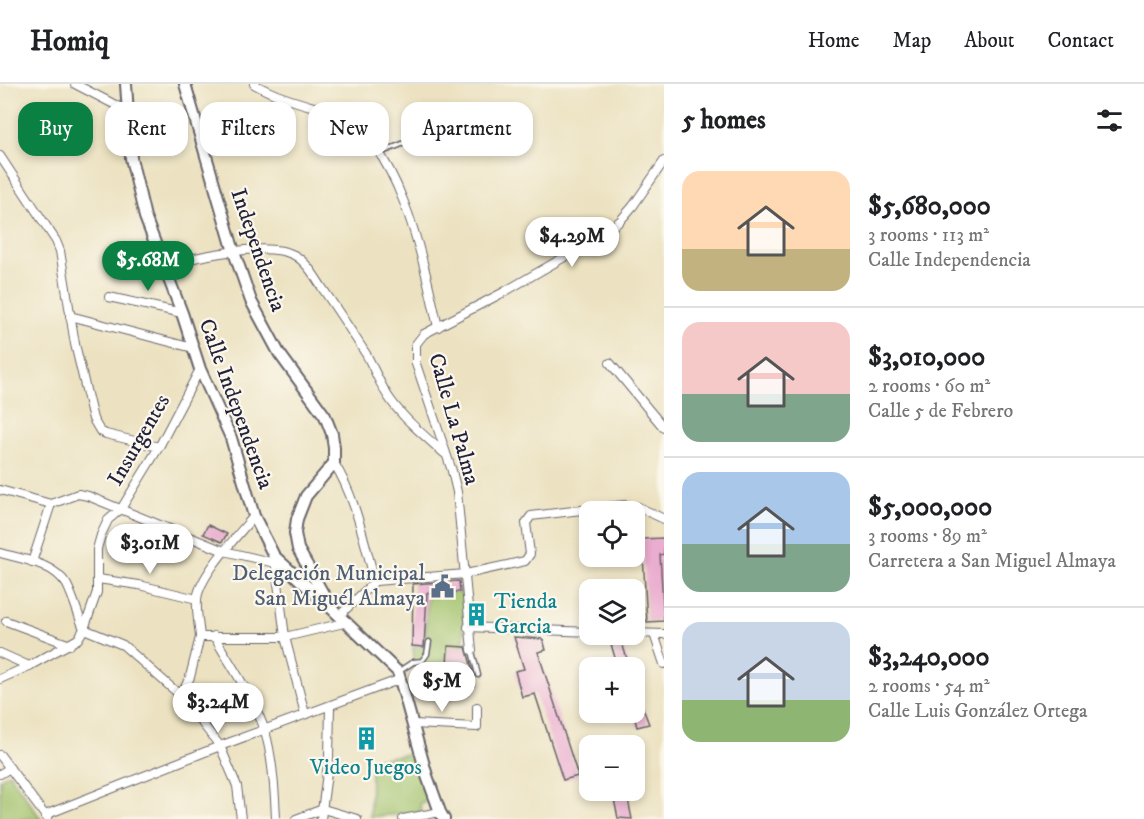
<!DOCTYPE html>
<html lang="en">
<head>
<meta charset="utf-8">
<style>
  :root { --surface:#fff; --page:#f6f6f6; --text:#202124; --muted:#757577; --line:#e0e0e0; --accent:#0b8043 }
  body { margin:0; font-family:"IM FELL DW Pica",serif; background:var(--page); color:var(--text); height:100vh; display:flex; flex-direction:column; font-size:22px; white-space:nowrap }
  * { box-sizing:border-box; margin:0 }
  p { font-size:20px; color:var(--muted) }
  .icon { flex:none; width:33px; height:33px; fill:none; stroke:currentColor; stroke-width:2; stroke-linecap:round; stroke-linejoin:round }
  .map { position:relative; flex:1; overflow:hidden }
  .panel { display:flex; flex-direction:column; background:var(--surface); width:480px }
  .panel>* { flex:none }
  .top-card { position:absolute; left:18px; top:18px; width:555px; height:54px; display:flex; gap:12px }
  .fabs { position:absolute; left:579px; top:417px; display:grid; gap:12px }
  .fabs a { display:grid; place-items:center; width:66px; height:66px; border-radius:12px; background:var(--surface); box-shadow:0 3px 9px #0003; font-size:30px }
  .price { position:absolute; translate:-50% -51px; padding:0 14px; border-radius:21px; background:#fff; color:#222; font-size:20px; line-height:39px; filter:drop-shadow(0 2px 3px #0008) }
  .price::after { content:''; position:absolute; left:50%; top:36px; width:18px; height:14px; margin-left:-9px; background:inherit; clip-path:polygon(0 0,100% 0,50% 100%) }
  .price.current { background:var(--accent); color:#fff }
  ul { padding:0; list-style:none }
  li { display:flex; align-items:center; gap:18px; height:150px; padding:0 18px }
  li+li { border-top:2px solid var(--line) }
  li span { display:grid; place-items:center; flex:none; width:168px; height:120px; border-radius:18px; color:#555 }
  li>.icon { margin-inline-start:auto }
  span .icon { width:72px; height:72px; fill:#fffc; stroke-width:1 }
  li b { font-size:26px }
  h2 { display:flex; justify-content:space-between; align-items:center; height:72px; padding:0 18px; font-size:26px }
  .pill { padding:0 21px; border-radius:18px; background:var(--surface); box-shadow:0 3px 9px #0003; font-size:21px; line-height:54px }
  .pill.current { background:var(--accent); color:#fff }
  header { display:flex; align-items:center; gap:36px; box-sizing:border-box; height:84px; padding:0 30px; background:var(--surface); border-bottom:2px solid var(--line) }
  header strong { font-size:28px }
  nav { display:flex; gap:33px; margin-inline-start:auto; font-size:21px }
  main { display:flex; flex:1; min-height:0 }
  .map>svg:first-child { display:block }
</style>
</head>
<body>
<header>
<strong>Homiq</strong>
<nav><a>Home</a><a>Map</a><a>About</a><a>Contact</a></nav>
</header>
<main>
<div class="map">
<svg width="664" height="735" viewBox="0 0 664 735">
  <rect width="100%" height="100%" fill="#fbf7ec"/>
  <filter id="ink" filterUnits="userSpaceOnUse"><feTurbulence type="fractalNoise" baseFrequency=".0167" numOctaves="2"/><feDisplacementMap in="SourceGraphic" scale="12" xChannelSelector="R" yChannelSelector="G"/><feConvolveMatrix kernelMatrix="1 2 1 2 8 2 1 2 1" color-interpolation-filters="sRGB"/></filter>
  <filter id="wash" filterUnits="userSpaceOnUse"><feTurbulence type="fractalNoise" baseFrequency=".008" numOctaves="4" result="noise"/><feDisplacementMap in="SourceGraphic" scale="24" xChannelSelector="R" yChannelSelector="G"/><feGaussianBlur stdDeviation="1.35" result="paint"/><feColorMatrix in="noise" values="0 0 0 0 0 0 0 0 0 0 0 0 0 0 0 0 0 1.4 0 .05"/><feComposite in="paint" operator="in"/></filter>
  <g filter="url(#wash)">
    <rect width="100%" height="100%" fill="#ece2c1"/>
    <g fill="#a0c169" stroke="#617252" stroke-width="1.5">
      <path d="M463 508 464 563 447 589 415 587 413 562 425 563 427 509Z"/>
      <path d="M415 669 429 717 420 719 421 728 370 733 371 684 376 683V675Z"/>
      <path d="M9 689 41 735H0V695Z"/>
    </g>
    <g id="blocks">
      <g fill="#eaaccf">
        <path d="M208 441 227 450 222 458 203 450Z"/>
        <path d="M664 454V470L660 471 664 537 647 538 642 455Z"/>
        <path d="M459 497 460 508 427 509 424 563 412 562 413 500Z"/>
        <path d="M514 553 543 555 546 566 538 568 578 692 563 696 535 610 522 613 515 587 524 585Z"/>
        <path d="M621 556 630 584H618L611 560Z"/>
        <path d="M448 562 466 563 474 592V602L446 603Z"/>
        <path d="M634 601 649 640 637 643 633 628H634Z"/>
        <path d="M612 706H626L632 735 618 734Z"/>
      </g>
    </g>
  </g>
  <g filter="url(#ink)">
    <use href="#blocks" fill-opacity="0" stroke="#69656a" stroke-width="1.5"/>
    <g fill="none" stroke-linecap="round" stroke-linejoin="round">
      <defs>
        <g id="lane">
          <path d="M380 69 407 58"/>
          <path d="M472 567 478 591"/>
          <path d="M398 588 413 578 422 577 427 570 429 558"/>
        </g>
        <g id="street">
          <path d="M75 0 127 27"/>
          <path d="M254 0C273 11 293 17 314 23 322 26 332 27 340 31 401 62 424 181 438 243"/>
          <path d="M0 72 56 157 60 167 75 260 93 335 100 347 106 350 159 363"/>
          <path d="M163 181C193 174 266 156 294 171 307 178 315 193 323 205 338 227 352 248 366 270 375 286 381 304 392 318 407 338 426 353 444 369"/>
          <path d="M109 213 182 229"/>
          <path d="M70 232 193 264"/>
          <path d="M610 279 664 344"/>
          <path d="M334 379C356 414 364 458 375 497"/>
          <path d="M0 406 51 420 78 410 88 412 224 467 275 479"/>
          <path d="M0 469C22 475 54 479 67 501 74 515 78 531 84 545"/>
          <path d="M275 476 285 553 305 630"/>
          <path d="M32 478 51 420"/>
          <path d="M98 495 139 501 197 515"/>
          <path d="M340 531 375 497 466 490 525 477 530 470 526 439 531 432 624 421 638 423 664 435"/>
          <path d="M6 537 70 561"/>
          <path d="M468 543 590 548"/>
          <path d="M84 545 123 561 181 612 220 662 237 702 241 735"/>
          <path d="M634 549 664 550"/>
          <path d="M654 550 664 580"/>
          <path d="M214 552C231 582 254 614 265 647 273 675 275 706 276 735"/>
          <path d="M200 553C199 541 196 528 197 516 198 493 239 450 254 432"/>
          <path d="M472 566 457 408 452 387 416 280V260L424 250 504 208 599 153 620 137 633 122 664 77"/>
          <path d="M0 569 29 582"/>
          <path d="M0 595 29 582 78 555 84 545 97 508V465L101 451 108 436 121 425 159 363 200 285"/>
          <path d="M181 612 190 593 200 553H285L348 538"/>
          <path d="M413 640 477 643V623"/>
          <path d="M0 671 47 734"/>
          <path d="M0 690 10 684"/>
          <path d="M45 731 220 662 401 595"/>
          <path d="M296 735 323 725 357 735"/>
          <path d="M321 735 329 674 330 622"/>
          <path d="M403 735 440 728"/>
        </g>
        <g id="secondary">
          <path d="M126 0 131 74 145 133 182 229 200 285 231 354 254 432 274 472 322 516"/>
          <path d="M185 0 234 168 251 217 279 269 325 332 332 350 334 364V379L306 412 297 435 295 449 298 465 331 524 398 588 427 692 440 728 444 735"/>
        </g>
      </defs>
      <use href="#lane" stroke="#69656a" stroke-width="7"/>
      <use href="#street" stroke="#69656a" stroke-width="10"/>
      <use href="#secondary" stroke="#69656a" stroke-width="14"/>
      <use href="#lane" stroke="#fff" stroke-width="4"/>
      <use href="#street" stroke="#fff" stroke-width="8"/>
      <use href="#secondary" stroke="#fff" stroke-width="10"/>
    </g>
  </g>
  <defs>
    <symbol id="civic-bare" viewBox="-9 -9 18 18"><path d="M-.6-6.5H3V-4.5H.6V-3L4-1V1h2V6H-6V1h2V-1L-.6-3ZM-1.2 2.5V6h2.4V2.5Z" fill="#5c6f8a" stroke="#fbf7ec" stroke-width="2.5" paint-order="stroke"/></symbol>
    <symbol id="building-bare" viewBox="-9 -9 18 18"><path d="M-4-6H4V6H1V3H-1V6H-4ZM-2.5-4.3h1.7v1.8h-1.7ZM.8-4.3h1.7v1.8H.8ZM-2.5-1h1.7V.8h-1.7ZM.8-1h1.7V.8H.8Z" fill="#0f9aa8" stroke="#fbf7ec" stroke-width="2.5" paint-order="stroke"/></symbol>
  </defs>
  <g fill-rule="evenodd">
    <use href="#civic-bare" x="426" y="486" width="33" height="33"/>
    <use href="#building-bare" x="460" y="514" width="33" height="33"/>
    <use href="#building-bare" x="350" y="638" width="33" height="33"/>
  </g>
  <g text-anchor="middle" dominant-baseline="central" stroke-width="4.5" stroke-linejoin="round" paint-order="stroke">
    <g font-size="22" fill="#22223b" stroke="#fbf7ec">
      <text transform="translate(258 166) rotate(71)">Independencia</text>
      <text transform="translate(236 320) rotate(70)">Calle Independencia</text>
      <text transform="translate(454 335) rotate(74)">Calle La Palma</text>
      <text transform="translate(139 356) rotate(-60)">Insurgentes</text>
    </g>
    <g font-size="22" fill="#4e5e75" stroke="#fbf7ec" text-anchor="end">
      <text x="425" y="489">Delegación Municipal<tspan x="425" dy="25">San Miguél Almaya</tspan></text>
    </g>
    <g font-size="22" fill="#0d838f" stroke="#fbf7ec" text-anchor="start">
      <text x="494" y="517">Tienda<tspan x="494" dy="25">Garcia</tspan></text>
      <text x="366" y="683" text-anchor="middle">Video Juegos</text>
    </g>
  </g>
</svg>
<div class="fabs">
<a><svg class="icon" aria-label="locate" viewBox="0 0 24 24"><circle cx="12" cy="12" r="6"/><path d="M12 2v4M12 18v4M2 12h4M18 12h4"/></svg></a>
<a><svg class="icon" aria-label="layers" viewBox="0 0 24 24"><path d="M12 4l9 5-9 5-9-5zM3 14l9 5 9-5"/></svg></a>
<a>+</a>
<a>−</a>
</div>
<b class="price" style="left:572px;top:184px">$4.29M</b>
<b class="price current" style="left:148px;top:208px">$5.68M</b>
<b class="price" style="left:150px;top:491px">$3.01M</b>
<b class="price" style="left:442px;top:629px">$5M</b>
<b class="price" style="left:218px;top:650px">$3.24M</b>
<div class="top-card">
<a class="pill current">Buy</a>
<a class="pill">Rent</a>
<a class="pill">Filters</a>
<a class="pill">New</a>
<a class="pill">Apartment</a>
</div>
</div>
<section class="panel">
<h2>5 homes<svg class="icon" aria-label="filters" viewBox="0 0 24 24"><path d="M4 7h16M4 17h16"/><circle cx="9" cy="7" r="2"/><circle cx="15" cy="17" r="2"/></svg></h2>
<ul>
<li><span style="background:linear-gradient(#ffd9b3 65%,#c2b280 0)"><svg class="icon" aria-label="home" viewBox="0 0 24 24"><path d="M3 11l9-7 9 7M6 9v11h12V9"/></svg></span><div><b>$5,680,000</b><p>3 rooms · 113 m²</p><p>Calle Independencia</p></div></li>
<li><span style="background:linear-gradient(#f6c9c9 60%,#7fa58c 0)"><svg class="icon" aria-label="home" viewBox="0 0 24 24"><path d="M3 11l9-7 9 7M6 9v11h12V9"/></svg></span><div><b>$3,010,000</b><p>2 rooms · 60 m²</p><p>Calle 5 de Febrero</p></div></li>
<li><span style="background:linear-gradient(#a9c7e8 60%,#7fa58c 0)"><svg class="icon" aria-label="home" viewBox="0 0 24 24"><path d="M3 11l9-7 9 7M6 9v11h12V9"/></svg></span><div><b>$5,000,000</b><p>3 rooms · 89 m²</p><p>Carretera a San Miguel Almaya</p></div></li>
<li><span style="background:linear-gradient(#c9d6e8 65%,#8fb573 0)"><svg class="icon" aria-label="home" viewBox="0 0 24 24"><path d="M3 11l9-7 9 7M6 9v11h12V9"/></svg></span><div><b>$3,240,000</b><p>2 rooms · 54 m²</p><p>Calle Luis González Ortega</p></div></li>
</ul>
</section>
</main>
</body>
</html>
